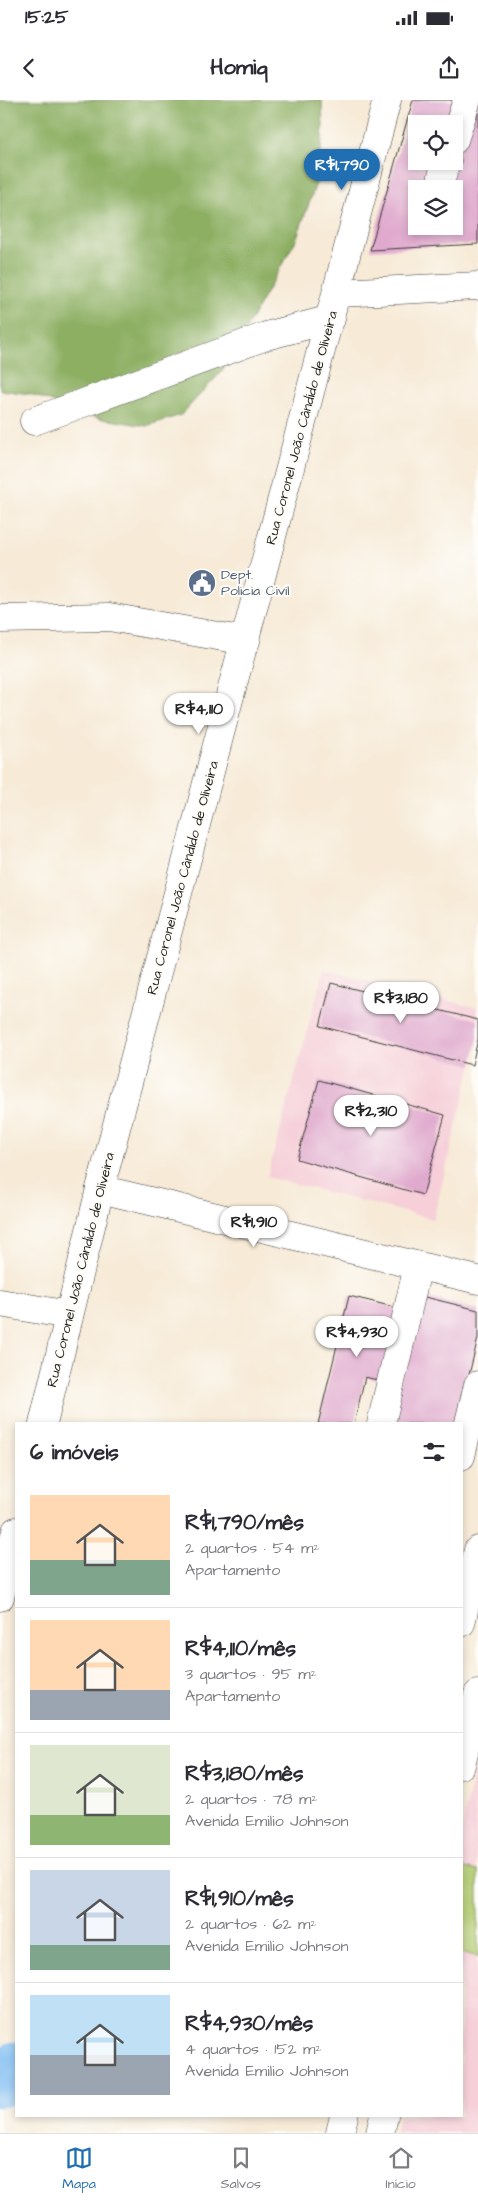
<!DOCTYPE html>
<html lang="pt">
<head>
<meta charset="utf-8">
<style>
  :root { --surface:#fff; --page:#f2f2f3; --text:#2b2b33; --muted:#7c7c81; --line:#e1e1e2; --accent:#1f6fb2 }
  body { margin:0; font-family:"Architects Daughter",sans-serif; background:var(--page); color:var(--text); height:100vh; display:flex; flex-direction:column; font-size:19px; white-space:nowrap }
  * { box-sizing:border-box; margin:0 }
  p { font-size:16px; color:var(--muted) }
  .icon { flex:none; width:28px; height:28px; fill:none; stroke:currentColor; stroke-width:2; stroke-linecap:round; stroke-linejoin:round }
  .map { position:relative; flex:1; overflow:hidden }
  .details { position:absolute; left:15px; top:1322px; width:448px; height:695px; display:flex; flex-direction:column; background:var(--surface); border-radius:0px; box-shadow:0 2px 8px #0003 }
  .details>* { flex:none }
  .fabs { position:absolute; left:408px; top:15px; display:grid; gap:10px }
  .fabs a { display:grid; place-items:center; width:55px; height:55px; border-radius:0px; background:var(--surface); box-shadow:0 2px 8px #0003; font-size:25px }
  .price { position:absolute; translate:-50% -42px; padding:0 11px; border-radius:18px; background:#fff; color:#222; font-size:16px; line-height:32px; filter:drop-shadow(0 1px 2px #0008) }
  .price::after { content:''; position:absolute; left:50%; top:30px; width:15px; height:11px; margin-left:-8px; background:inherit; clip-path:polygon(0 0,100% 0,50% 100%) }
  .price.on { background:var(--accent); color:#fff }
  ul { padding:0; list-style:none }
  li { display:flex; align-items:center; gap:15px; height:125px; padding:0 15px }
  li+li { border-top:1px solid var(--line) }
  li span { display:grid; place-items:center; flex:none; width:140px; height:100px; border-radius:0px; color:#555 }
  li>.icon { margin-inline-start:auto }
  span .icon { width:60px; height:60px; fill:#fffc; stroke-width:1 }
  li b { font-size:21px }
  h2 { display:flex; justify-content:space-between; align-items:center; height:60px; padding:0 15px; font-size:21px }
  .status { display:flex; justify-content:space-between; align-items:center; height:35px; padding:0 25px; background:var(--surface); direction:ltr }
  .status svg { height:14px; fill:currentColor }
  header { display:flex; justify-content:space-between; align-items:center; height:65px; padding:0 15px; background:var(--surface); font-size:22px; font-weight:700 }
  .menu { display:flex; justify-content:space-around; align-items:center; height:70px; border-top:1px solid var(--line); background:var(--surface); font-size:14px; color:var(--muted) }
  .menu a { display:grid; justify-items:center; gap:2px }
  .menu .on { color:var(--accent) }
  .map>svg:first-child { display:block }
</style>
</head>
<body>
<div class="status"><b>15:25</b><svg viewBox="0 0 49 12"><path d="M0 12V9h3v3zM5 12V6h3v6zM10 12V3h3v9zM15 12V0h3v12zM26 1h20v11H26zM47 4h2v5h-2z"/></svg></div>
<header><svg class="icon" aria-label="back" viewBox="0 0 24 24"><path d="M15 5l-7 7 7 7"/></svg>Homiq<svg class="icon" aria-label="share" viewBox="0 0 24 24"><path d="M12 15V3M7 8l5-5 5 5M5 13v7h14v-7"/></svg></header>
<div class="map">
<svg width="478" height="2033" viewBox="0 0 478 2033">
  <rect width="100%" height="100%" fill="#fdfcf7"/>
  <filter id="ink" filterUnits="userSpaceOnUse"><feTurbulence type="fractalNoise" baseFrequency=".02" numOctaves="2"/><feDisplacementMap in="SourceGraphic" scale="10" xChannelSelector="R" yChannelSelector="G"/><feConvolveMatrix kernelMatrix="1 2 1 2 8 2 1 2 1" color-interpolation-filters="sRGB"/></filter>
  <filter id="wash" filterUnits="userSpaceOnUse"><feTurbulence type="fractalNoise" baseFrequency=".0096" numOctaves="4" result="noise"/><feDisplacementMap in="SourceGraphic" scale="20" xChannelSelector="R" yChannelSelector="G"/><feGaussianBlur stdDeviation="1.12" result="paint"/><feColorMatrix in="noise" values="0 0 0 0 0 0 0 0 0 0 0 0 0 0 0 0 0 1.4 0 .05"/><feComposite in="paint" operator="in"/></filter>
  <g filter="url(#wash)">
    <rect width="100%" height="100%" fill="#f7ead7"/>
    <g fill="#f6cfd9">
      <path d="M324 870 478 908V939L433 1119 267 1077Z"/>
      <path d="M476 1662 478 2033H395L399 2016H461V1732Z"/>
    </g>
    <path fill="#b1cb70" stroke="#667446" d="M465 1768 478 1771V1857L461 1852V1788Z"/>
    <path fill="#8caf62" stroke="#54663f" d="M0 0H322L323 28 318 78 296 140 222 271 181 315 146 326 98 318 30 294 0 290Z"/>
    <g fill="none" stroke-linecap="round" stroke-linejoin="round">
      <path stroke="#7fbdf3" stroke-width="55" d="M0 1980 16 1969"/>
    </g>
    <g id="blocks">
      <g fill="#e0aace" fill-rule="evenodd">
        <path d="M413 0H478V144L370 150ZM416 24H454V61H416ZM416 89H454V126H416Z"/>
        <path d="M331 883 478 920V939L472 965 320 926Z"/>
        <path d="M319 980 445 1015 423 1095 297 1059Z"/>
        <path d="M349 1196 398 1208 381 1281 365 1277 354 1324H318Z"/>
        <path d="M421 1196 478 1210V1238L457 1324H390Z"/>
      </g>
    </g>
  </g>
  <g filter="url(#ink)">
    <use href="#blocks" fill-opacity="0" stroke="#3d3b38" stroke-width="1"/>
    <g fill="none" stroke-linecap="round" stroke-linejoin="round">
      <defs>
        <g id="minor">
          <path d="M454 40 467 0"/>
          <path d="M442 76 447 61"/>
          <path d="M338 193 478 186"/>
          <path d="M34 321 266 236 331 219"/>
          <path d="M0 519 109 517 246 541"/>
          <path d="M100 1089 478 1180"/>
          <path d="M0 1203 69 1215"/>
          <path d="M43 1324 100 1089 387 0"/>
          <path d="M381 1324 418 1166"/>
          <path d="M461 1356 478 1285"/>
          <path d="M0 1497 16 1431"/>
        </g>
        <g id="major">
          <path d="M461 1523 478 1450"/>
          <path d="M461 1665 478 1594"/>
          <path d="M340 2033 344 2016"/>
          <path d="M380 2033 384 2016"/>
        </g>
      </defs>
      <use href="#minor" stroke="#3d3b38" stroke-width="29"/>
      <use href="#major" stroke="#3d3b38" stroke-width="29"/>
      <use href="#minor" stroke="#fff" stroke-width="28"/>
      <use href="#major" stroke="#fff" stroke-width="28"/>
    </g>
  </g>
  <defs>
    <symbol id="civic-disc" viewBox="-11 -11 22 22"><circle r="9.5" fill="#5c6f8a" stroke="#fdfcf7"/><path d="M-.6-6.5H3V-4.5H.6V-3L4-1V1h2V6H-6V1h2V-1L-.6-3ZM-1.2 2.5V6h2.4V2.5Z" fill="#fff"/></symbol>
  </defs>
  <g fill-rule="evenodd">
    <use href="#civic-disc" x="186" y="467" width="32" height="32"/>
  </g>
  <g text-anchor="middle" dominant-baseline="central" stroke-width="4" stroke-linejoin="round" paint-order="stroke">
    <g font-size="14" fill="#1c1c1c" stroke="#fdfcf7">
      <text transform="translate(302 328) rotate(-75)">Rua Coronel João Cândido de Oliveira</text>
      <text transform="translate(183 778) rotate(-75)">Rua Coronel João Cândido de Oliveira</text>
      <text transform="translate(81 1170) rotate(-76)">Rua Coronel João Cândido de Oliveira</text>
    </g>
    <g font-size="14" fill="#4e5e75" stroke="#fdfcf7" text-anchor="start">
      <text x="221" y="475">Dept.<tspan x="221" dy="16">Policia Civil</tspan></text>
    </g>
  </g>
</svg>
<div class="fabs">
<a><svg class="icon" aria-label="locate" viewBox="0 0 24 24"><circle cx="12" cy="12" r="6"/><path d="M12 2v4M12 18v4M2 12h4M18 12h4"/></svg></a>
<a><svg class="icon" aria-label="layers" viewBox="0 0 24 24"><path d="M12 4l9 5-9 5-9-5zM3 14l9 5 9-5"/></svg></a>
</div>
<b class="price on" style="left:342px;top:91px">R$1,790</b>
<b class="price" style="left:199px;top:635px">R$4,110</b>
<b class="price" style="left:401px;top:924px">R$3,180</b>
<b class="price" style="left:371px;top:1037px">R$2,310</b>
<b class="price" style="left:254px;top:1148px">R$1,910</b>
<b class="price" style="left:357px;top:1258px">R$4,930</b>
<section class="details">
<h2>6 imóveis<svg class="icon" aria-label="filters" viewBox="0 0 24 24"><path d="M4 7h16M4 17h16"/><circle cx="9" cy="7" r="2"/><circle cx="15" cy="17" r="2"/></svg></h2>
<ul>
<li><span style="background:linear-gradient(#ffd9b3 65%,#7fa58c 0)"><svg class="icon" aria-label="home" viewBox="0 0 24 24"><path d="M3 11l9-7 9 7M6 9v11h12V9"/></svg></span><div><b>R$1,790/mês</b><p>2 quartos · 54 m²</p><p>Apartamento</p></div></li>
<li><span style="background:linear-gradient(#ffd9b3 70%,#9aa5b1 0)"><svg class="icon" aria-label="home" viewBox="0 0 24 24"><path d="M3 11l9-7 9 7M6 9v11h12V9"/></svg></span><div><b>R$4,110/mês</b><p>3 quartos · 95 m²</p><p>Apartamento</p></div></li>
<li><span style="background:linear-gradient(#dfe7d0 70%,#8fb573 0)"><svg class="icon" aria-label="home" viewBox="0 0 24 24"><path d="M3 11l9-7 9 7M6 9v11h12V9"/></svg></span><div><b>R$3,180/mês</b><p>2 quartos · 78 m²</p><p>Avenida Emilio Johnson</p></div></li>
<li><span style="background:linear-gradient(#c9d6e8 75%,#7fa58c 0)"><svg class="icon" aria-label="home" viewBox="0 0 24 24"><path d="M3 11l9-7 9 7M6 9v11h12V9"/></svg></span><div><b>R$1,910/mês</b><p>2 quartos · 62 m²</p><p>Avenida Emilio Johnson</p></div></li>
<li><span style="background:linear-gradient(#bfe0f5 60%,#9aa5b1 0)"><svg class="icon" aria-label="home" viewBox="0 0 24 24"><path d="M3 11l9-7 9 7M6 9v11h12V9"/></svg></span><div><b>R$4,930/mês</b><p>4 quartos · 152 m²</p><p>Avenida Emilio Johnson</p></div></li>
</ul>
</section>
</div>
<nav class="menu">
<a class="on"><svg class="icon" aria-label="map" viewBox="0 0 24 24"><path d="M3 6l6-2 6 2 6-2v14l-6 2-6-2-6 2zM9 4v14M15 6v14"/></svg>Mapa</a>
<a><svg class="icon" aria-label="saved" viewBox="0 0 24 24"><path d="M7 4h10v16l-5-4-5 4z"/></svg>Salvos</a>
<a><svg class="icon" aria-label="home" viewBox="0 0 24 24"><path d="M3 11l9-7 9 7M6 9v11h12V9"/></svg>Início</a>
</nav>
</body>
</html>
